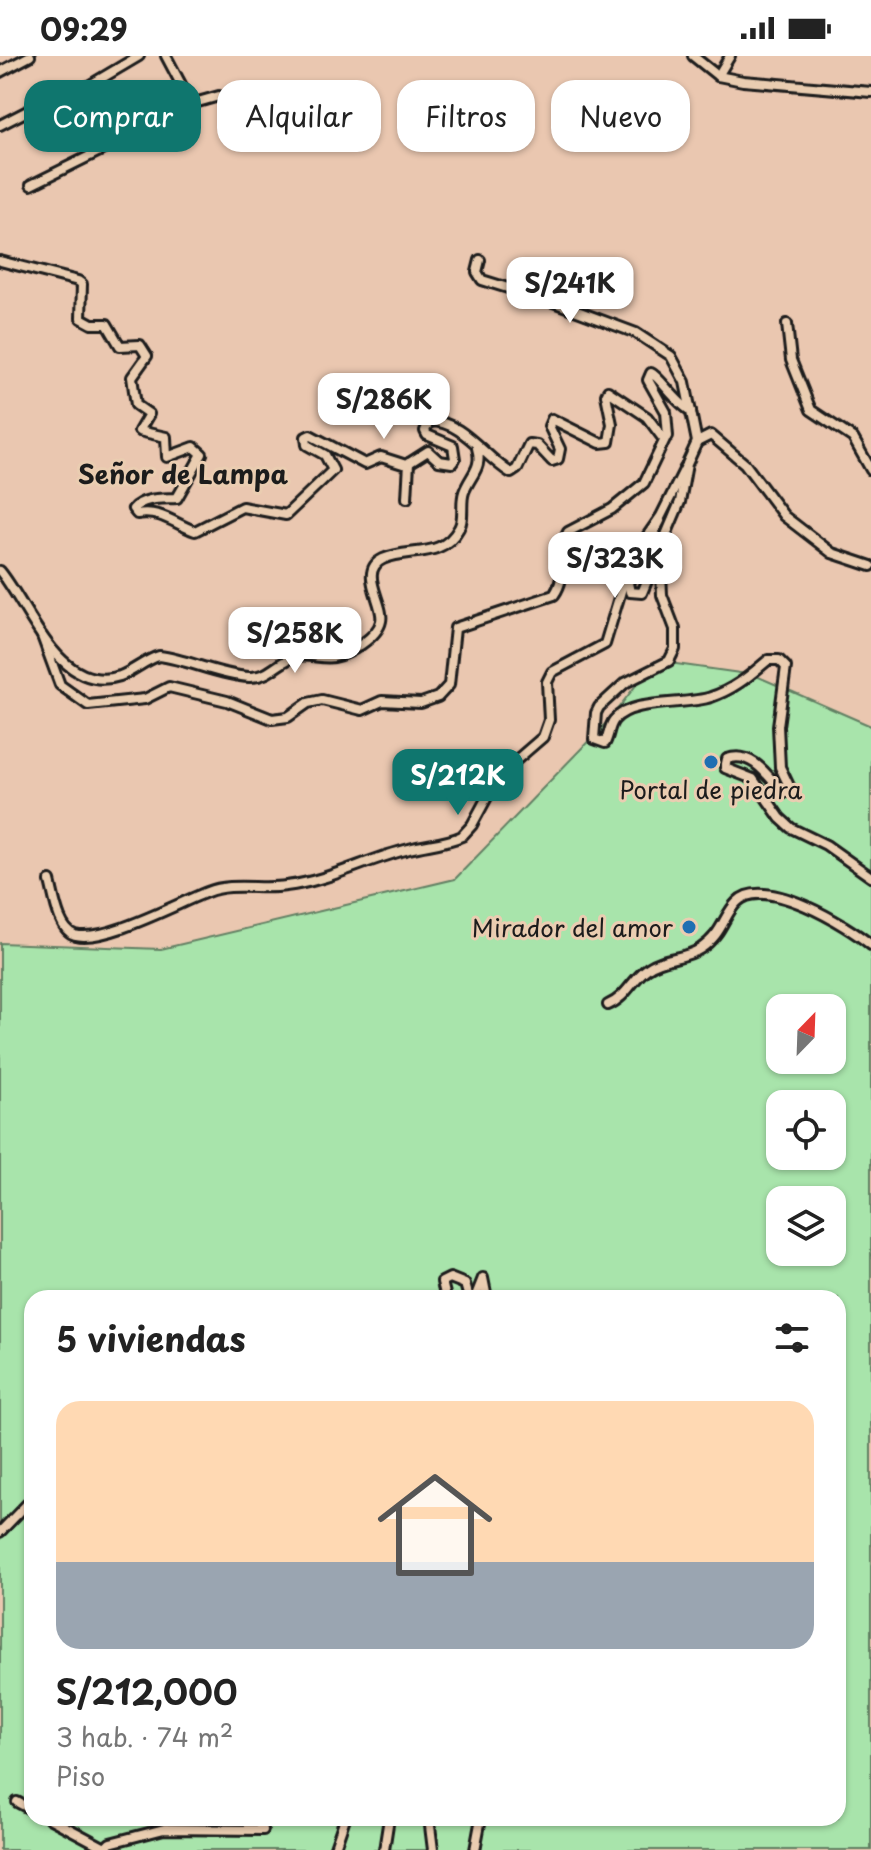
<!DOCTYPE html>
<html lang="es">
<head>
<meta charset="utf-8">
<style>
  :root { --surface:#fff; --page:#f6f6f6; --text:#222; --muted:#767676; --line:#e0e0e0; --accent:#0f766e }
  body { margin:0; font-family:"Playpen Sans",sans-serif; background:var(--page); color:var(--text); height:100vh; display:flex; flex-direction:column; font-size:30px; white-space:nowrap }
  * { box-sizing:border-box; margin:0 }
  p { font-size:26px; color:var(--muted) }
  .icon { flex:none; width:44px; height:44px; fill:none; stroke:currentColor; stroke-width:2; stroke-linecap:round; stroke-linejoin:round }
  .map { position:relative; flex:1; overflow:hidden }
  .side { position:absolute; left:24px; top:1234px; width:822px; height:536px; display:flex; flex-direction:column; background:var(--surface); border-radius:24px; box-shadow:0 2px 6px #0004 }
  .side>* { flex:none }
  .hud { position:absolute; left:24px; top:24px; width:824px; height:72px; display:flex; gap:16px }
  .needle { width:52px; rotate:23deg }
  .buttons { position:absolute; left:766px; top:938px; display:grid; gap:16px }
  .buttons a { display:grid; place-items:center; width:80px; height:80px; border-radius:16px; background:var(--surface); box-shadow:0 2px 6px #0004; font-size:40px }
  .price { position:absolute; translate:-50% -68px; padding:0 18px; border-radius:16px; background:#fff; color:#222; font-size:26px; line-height:52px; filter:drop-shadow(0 2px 4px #0008) }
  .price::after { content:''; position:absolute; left:50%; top:48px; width:24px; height:18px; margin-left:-12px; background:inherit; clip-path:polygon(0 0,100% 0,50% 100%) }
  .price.on { background:var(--accent); color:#fff }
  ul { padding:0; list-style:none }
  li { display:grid; align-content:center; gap:16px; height:424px; padding:0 32px }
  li+li { border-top:2px solid var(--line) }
  li span { display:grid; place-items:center; height:248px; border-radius:24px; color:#555 }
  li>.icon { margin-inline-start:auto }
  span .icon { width:144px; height:144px; fill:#fffc; stroke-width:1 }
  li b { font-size:34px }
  h2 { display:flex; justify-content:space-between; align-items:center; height:96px; padding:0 32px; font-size:34px }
  .chip { padding:0 28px; border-radius:24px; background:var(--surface); box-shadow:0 2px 6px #0004; font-size:28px; line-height:72px }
  .chip.on { background:var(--accent); color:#fff }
  .status { display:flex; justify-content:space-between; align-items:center; height:56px; padding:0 40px; background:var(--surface); direction:ltr }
  .status svg { height:22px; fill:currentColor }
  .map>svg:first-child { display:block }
</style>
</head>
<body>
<div class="status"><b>09:29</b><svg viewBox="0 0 49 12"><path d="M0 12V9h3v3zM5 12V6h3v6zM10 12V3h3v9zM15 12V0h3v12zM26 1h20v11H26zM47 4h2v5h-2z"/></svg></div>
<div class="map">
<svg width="871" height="1794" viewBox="0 0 871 1794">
  <rect width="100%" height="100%" fill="#eac7b0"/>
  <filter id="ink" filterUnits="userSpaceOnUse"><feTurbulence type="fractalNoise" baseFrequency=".0125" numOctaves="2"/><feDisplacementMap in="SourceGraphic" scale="16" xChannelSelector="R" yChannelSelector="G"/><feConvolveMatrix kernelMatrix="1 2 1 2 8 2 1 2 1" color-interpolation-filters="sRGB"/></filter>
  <g filter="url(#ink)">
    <path fill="#a8e4ab" stroke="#628064" stroke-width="2" fill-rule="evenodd" d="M655 605 754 619 871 670V1794H0V887L161 893 455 823 608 665ZM780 952H832V1004H780ZM780 1048H832V1100H780ZM780 1144H832V1196H780ZM32 1242H838V1762H32Z"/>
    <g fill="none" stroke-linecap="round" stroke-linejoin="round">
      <defs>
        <g id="minor">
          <path d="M166 0 192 49"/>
          <path d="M693 0 718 20 743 25 871 36"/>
          <path d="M0 16 30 0"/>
          <path d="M718 20 730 0"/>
          <path d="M0 69 45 46 85 32 139 0"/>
          <path d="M31 129 114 88 134 64 219 40"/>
          <path d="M480 204 477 216 482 224 553 246 636 277 671 300 685 326 697 386 687 408 680 446 660 493 662 539 675 573V593L669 605 625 627 599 651 596 657 594 683 605 687C609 680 609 670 614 664 632 642 686 650 711 641 735 633 749 620 768 604H779L786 611 778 670 780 711 792 736H782C768 720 752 694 727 703L725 712 753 723 780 762 791 772 826 789 871 821"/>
          <path d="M0 205 78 225 82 228 81 262 92 268H107L120 290 140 289 147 300 132 321 136 349 149 358 139 375 166 381 167 401 194 391 202 398 177 442C163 443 143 441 133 453L137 458C161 454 173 467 195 475L242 451 286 459 333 414 325 399 307 389 306 381 310 379 365 408 381 401 406 409 428 395 439 405 452 407 455 403 453 390 427 379 425 375 429 365C462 364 484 401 511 417L517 413 529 388 537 389 552 405 558 403 560 393 549 370 552 363 600 387 609 386 612 368 606 339 608 335 647 361 662 381 668 380 666 356 648 324 651 317C659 320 675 346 691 355"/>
          <path d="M787 268 791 304 811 354 853 382 871 414"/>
          <path d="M355 343 429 365"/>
          <path d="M697 386 711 379 745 408 784 460 832 497 871 510"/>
          <path d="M407 442 409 407"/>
          <path d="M659 496 642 537 630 536 628 527 660 465"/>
          <path d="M0 515C29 550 59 640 120 620 134 615 145 604 159 600 190 604 218 619 249 621 271 622 279 603 298 600 310 598 322 603 334 601 348 599 378 581 381 565 385 548 357 515 383 503 410 491 442 504 459 472 465 462 460 447 464 436 471 418 483 412 477 392"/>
          <path d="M42 580 60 629 88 649 145 643 169 631 227 645 272 663 288 661 308 647 322 644 362 654 382 645 421 647 438 641 449 629 455 572 554 539C569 518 556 497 568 476L612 453 644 427 666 381"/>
          <path d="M50 825C54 839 58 874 75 879 105 887 178 847 207 836 232 826 260 834 286 830 329 825 367 803 409 793 427 788 445 788 462 780L472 769 499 719 543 681 549 664 547 626 552 616 605 588 630 505 661 460 685 412"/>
          <path d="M608 949C627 941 632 923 648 912 663 901 685 903 700 893 723 878 723 860 737 846 764 818 848 870 871 889"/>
          <path d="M446 1242 442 1226 450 1222 465 1228 469 1242"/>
          <path d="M475 1242 483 1222 487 1242"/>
          <path d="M0 1476 32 1443"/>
          <path d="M17 1746 32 1754"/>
          <path d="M49 1762 107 1793"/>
          <path d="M429 1762 433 1794"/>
          <path d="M106 1791 110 1787 164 1773 263 1774"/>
          <path d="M334 1794 345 1762"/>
          <path d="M384 1794 389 1762"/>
          <path d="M475 1794 481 1762"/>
        </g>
      </defs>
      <use href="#minor" stroke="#1c1c1c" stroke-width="14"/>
      <use href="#minor" stroke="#eacdb1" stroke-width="8"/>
    </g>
  </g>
  <g fill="#1f6fb2" stroke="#eacdb1" stroke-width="3">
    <circle cx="711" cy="706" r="8"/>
    <circle cx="689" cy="871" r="8"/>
  </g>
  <g text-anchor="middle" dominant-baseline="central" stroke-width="6" stroke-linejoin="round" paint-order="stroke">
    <g font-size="24" fill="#1c1c1c" stroke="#eacdb1">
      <text x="711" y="733">Portal de piedra</text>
      <text x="673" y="871" text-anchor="end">Mirador del amor</text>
    </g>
    <g font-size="26" font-weight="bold" fill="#1c1c1c" stroke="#eacdb1">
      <text x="183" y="417">Señor de Lampa</text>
    </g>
  </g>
</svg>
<div class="buttons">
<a><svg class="needle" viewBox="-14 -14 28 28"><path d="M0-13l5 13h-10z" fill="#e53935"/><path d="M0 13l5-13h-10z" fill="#767676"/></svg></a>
<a><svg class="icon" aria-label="locate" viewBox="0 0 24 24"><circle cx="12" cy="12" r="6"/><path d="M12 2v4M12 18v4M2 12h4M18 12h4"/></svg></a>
<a><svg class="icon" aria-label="layers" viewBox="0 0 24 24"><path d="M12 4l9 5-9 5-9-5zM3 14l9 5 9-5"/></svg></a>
</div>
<b class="price" style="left:570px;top:269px">S/241K</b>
<b class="price" style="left:384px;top:385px">S/286K</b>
<b class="price" style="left:615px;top:544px">S/323K</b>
<b class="price" style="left:295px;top:619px">S/258K</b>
<b class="price on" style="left:458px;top:761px">S/212K</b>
<div class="hud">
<a class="chip on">Comprar</a>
<a class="chip">Alquilar</a>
<a class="chip">Filtros</a>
<a class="chip">Nuevo</a>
</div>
<section class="side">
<h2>5 viviendas<svg class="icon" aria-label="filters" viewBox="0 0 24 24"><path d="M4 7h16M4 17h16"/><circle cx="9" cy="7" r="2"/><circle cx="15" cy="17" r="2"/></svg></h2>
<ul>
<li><span style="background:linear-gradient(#ffd9b3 65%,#9aa5b1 0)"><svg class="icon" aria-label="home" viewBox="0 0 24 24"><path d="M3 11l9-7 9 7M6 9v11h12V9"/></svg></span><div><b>S/212,000</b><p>3 hab. · 74 m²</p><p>Piso</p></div></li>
</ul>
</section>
</div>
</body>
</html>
